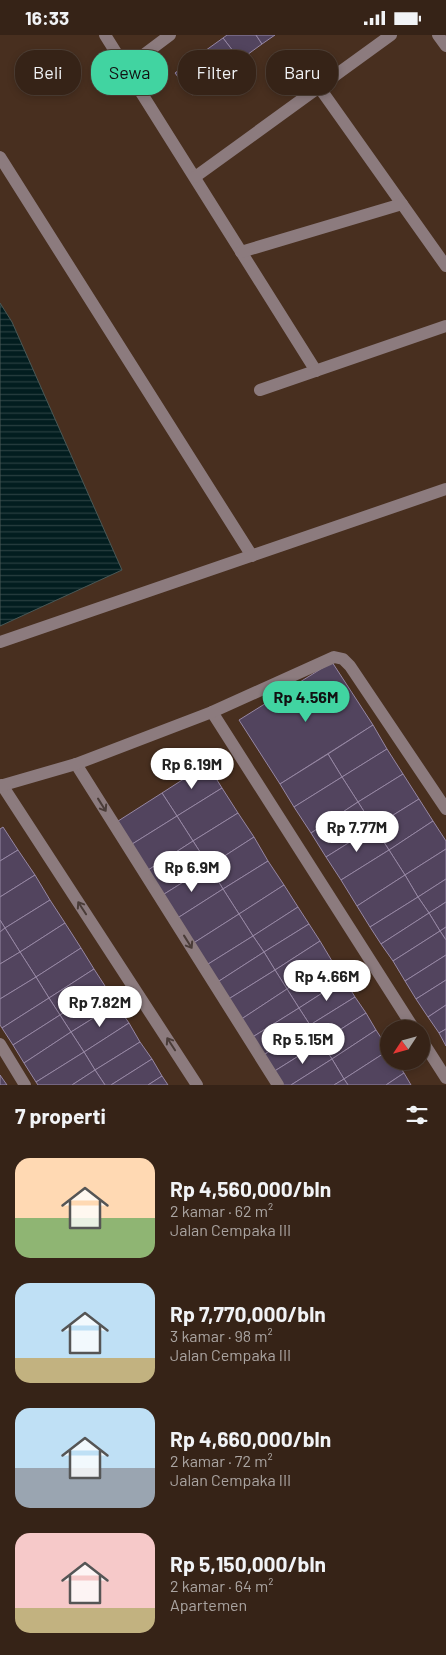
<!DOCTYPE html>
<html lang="id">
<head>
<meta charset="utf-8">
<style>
  :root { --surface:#362317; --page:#3d2b20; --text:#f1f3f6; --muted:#aaa4a1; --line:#504036; --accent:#41d4a1 }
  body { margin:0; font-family:Barlow,sans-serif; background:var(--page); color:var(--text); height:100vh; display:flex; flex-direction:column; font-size:19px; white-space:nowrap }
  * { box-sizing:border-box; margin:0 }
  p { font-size:16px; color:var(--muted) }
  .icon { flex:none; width:28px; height:28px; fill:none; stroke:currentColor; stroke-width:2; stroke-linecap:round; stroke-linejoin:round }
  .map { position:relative; height:1050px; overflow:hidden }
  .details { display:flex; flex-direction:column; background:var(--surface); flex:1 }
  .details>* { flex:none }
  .guide { position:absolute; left:15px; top:15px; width:416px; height:45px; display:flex; gap:10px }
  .needle { width:32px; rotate:234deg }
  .fabs { position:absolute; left:380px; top:985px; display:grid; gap:10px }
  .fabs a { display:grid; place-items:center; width:50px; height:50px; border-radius:50%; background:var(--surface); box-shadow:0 2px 8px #0003,0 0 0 1px var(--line); font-size:25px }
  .price { position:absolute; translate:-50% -42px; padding:0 11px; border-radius:18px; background:#fff; color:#222; font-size:16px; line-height:32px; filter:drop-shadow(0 1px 2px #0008) }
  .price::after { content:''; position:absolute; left:50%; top:30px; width:15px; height:11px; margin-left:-8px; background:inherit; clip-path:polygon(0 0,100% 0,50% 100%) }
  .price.selected { background:var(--accent); color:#111 }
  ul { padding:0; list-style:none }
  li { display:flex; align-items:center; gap:15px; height:125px; padding:0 15px }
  li span { display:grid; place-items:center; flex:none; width:140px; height:100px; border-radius:15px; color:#555 }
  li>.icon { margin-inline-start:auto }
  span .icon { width:60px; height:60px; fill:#fffc; stroke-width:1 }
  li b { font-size:21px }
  h2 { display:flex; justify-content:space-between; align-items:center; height:60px; padding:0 15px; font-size:21px }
  .chip { padding:0 18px; border-radius:20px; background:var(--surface); box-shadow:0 2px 8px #0003,0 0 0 1px var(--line); font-size:18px; line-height:45px }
  .chip.selected { background:var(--accent); color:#111 }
  .status { display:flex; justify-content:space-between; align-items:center; height:35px; padding:0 25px; background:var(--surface); direction:ltr }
  .status svg { height:14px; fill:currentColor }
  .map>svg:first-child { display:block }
</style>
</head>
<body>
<div class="status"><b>16:33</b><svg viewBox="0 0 49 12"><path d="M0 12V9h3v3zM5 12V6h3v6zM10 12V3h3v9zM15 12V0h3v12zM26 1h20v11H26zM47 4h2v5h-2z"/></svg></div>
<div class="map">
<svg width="446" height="1050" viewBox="0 0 446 1050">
  <defs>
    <pattern id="water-rules" width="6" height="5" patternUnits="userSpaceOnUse" patternTransform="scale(1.25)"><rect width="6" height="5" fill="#021d1f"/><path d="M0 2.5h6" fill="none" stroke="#273e3f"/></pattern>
  </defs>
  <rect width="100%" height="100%" fill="#482f1f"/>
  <path fill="url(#water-rules)" stroke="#4a5856" d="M0 268 12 287 122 535 0 591Z"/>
  <g fill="#52445e" stroke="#9687a4">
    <path d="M227 0H256L262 9 240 25 223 3Z"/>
    <path d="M256 0H275L262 9Z"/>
    <path d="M223 3 240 25 219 41 202 18Z"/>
    <path d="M202 18 219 41 192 60 175 38Z"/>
    <path d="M332 627 373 690 280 749 239 685Z"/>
    <path d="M373 690 387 714 342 742 328 719Z"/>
    <path d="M387 714 403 739 358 767 342 742Z"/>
    <path d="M328 719 342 742 294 772 280 749Z"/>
    <path d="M207 729 222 753 177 781 162 758Z"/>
    <path d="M403 739 419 764 374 792 358 767Z"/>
    <path d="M342 742 358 767 311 798 294 772Z"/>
    <path d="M222 753 238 778 193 806 177 781Z"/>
    <path d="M162 758 177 781 129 811 115 788Z"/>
    <path d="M419 764 433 786 389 815 374 792Z"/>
    <path d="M358 767 374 792 326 822 311 798Z"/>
    <path d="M238 778 254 802 209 831 193 806Z"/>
    <path d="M177 781 193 806 145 837 129 811Z"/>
    <path d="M433 786 446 806V814L405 840 389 815Z"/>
    <path d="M3 792 18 815 0 826V794Z"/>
    <path d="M374 792 389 815 341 845 326 822Z"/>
    <path d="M254 802 268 826 223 854 209 831Z"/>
    <path d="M193 806 209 831 161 861 145 837Z"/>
    <path d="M446 814V844L418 862 405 840Z"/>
    <path d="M18 815 35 840 0 862V826Z"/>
    <path d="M389 815 405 840 357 871 341 845Z"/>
    <path d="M268 826 284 850 239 879 223 854Z"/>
    <path d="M209 831 223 854 176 884 161 861Z"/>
    <path d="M35 840 50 865 5 893 0 885V862Z"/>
    <path d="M405 840 418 862 370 892 357 871Z"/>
    <path d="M446 844V867L429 878 418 862Z"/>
    <path d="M284 850 298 872 253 901 239 879Z"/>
    <path d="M223 854 239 879 192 909 176 884Z"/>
    <path d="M418 862 429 878 381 909 370 892Z"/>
    <path d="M50 865 65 888 20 917 5 893Z"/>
    <path d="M446 867V892L440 896 429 878Z"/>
    <path d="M298 872 309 889 264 917 253 901Z"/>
    <path d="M429 878 440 896 393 926 381 909Z"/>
    <path d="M239 879 253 901 205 931 192 909Z"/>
    <path d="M0 885 5 893 0 897Z"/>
    <path d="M65 888 81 913 36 942 20 917Z"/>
    <path d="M309 889 320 906 275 935 264 917Z"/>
    <path d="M446 892V905L440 896Z"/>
    <path d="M5 893 20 917 0 929V897Z"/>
    <path d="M440 896 446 905V920L405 946 393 926Z"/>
    <path d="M253 901 264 917 216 948 205 931Z"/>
    <path d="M320 906 332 926 287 954 275 935Z"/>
    <path d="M81 913 94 934 49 963 36 942Z"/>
    <path d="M20 917 36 942 0 964V929Z"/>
    <path d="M264 917 275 935 227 965 216 948Z"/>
    <path d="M446 920V945L416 964 405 946Z"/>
    <path d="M332 926 344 944 299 973 287 954Z"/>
    <path d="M94 934 105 951 60 980 49 963Z"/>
    <path d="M275 935 287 954 240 985 227 965Z"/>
    <path d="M36 942 49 963 2 993 0 990V964Z"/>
    <path d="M344 944 355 962 310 990 299 973Z"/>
    <path d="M446 945V970L428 982 416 964Z"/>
    <path d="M105 951 116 969 71 997 60 980Z"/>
    <path d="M287 954 299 973 251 1003 240 985Z"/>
    <path d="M355 962 366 978 321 1007 310 990Z"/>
    <path d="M49 963 60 980 13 1010 2 993Z"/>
    <path d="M116 969 129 988 84 1017 71 997Z"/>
    <path d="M446 970V994L439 998 428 982Z"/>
    <path d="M299 973 310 990 262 1021 251 1003Z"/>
    <path d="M366 978 376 995 332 1024 321 1007Z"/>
    <path d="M60 980 71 997 24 1028 13 1010Z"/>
    <path d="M129 988 140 1007 95 1035 84 1017Z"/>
    <path d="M310 990 321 1007 273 1037 262 1021Z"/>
    <path d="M446 994V1011L439 998Z"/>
    <path d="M376 995 389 1015 344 1044 332 1024Z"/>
    <path d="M71 997 84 1017 36 1047 24 1028Z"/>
    <path d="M140 1007 152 1024 111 1050H105L95 1035Z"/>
    <path d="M321 1007 332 1024 291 1050H281L273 1037Z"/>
    <path d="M389 1015V1026H396L404 1038 386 1050H348L344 1044Z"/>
    <path d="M84 1017 95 1035 72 1050H38L36 1047Z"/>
    <path d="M152 1024 162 1041 148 1050H111Z"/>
    <path d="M332 1024 344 1044 334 1050H291Z"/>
    <path d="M95 1035 105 1050H72Z"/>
    <path d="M404 1038 411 1050H386Z"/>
    <path d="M0 1040 7 1050H0Z"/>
    <path d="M162 1041 168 1050H148Z"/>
    <path d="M344 1044 348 1050H334Z"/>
  </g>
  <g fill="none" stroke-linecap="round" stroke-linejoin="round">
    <g stroke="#8c7b7e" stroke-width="12">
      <path d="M105 0 316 336"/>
      <path d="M438 0 446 11"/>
      <path d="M126 33 170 0"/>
      <path d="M319 52 446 231"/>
      <path d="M0 122 252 521"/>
      <path d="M195 142 391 0"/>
      <path d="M241 217 402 169"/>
      <path d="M260 355 446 291"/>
      <path d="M0 607 446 454"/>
      <path d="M212 677 414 994"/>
      <path d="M76 729 278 1050"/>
      <path d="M2 750 197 1050"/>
      <path d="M0 751 76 729 212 677 334 622 343 624 350 631 446 774"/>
      <path d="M421 1004 446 1043"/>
      <path d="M0 1009 25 1050"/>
    </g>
  </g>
  <defs><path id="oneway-shaft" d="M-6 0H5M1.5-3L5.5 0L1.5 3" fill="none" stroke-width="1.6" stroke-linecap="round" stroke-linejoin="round" transform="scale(1.25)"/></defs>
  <g stroke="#4a3c38">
    <use href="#oneway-shaft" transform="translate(102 770) rotate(58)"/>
    <use href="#oneway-shaft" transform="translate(82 873) rotate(-123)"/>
    <use href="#oneway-shaft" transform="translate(188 907) rotate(58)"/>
    <use href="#oneway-shaft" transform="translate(171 1009) rotate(-123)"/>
  </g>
</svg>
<div class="fabs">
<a><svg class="needle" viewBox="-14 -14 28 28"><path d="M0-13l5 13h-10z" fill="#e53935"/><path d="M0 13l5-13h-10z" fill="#aaa4a1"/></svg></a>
</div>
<b class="price selected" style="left:306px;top:688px">Rp 4.56M</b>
<b class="price" style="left:192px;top:755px">Rp 6.19M</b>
<b class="price" style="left:357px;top:818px">Rp 7.77M</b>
<b class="price" style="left:192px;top:858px">Rp 6.9M</b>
<b class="price" style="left:327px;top:967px">Rp 4.66M</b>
<b class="price" style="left:100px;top:993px">Rp 7.82M</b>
<b class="price" style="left:303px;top:1030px">Rp 5.15M</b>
<div class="guide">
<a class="chip">Beli</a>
<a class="chip selected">Sewa</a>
<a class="chip">Filter</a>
<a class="chip">Baru</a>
</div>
</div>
<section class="details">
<h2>7 properti<svg class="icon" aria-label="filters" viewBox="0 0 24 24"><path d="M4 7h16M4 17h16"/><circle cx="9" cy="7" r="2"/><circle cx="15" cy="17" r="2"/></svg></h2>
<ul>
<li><span style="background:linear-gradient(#ffd9b3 60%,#8fb573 0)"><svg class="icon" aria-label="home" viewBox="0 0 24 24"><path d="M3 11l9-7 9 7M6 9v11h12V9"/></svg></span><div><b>Rp 4,560,000/bln</b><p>2 kamar · 62 m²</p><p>Jalan Cempaka III</p></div></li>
<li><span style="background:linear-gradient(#bfe0f5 75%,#c2b280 0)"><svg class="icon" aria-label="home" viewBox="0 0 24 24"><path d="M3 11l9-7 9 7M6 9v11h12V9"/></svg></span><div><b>Rp 7,770,000/bln</b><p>3 kamar · 98 m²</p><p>Jalan Cempaka III</p></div></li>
<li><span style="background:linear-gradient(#bfe0f5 60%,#9aa5b1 0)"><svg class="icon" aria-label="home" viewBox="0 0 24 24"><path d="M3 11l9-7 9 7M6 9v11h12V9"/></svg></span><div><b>Rp 4,660,000/bln</b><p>2 kamar · 72 m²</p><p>Jalan Cempaka III</p></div></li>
<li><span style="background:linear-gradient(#f6c9c9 75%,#c2b280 0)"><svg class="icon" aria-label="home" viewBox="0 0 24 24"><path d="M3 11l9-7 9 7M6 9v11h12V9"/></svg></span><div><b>Rp 5,150,000/bln</b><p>2 kamar · 64 m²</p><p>Apartemen</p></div></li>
</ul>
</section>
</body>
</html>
